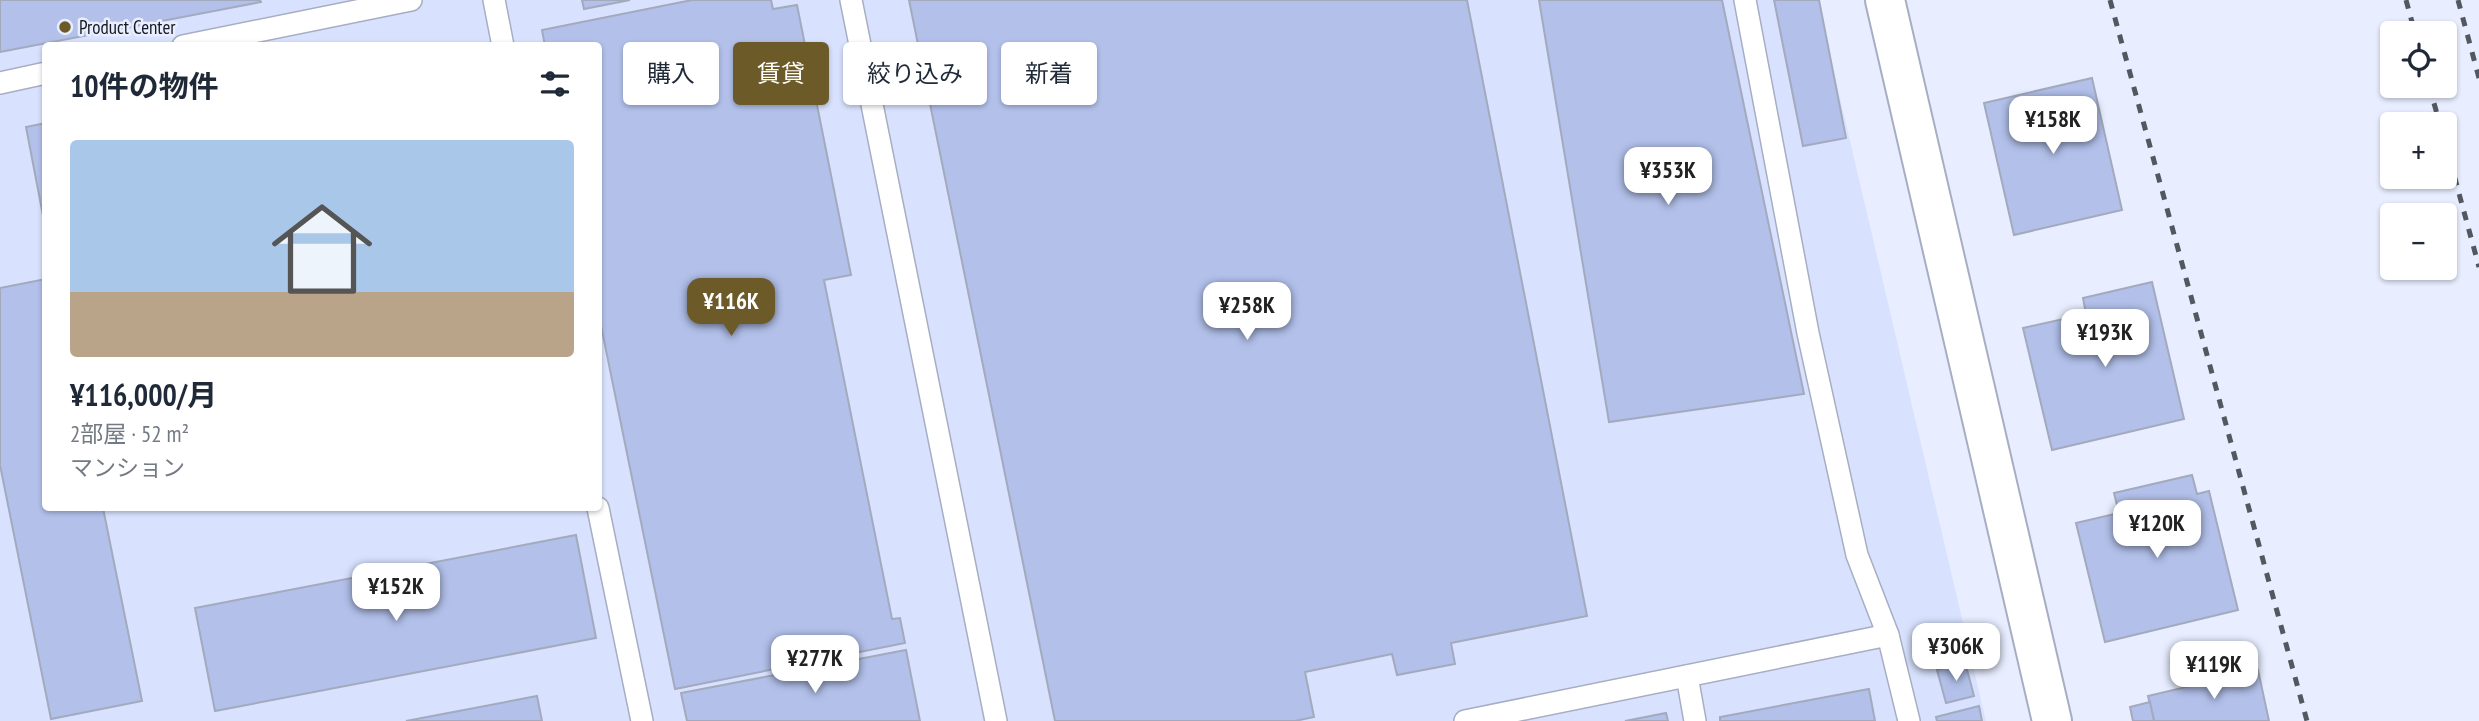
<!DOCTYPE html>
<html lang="ja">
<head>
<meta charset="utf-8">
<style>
  :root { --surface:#fff; --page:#f2f2f3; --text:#1f2937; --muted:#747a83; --accent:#6c5b29 }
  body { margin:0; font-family:"PT Sans Narrow","Noto Sans JP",sans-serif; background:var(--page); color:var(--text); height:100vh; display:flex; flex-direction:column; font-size:26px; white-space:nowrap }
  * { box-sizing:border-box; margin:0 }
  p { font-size:23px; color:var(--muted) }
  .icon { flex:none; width:38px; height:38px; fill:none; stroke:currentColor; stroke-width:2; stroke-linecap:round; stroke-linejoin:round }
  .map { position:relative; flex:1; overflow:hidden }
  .panel { position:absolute; left:42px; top:42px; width:560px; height:469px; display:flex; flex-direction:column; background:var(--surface); border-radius:7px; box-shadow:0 2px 5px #0004 }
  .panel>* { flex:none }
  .guide { position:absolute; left:623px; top:42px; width:665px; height:63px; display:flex; gap:14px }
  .fabs { position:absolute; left:2380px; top:21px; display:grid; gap:14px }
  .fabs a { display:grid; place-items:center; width:77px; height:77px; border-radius:7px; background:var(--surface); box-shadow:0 2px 5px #0004; font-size:35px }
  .price { position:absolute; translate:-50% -60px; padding:0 16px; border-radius:14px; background:#fff; color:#222; font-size:23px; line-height:46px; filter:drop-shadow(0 2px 4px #0008) }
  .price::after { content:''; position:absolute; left:50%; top:42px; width:21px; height:16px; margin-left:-10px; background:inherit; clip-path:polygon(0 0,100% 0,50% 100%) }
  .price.active { background:var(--accent); color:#fff }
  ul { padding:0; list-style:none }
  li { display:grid; align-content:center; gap:14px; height:371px; padding:0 28px }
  li span { display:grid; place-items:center; height:217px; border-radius:7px; color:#555 }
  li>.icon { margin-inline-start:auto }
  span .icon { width:126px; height:126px; fill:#fffc; stroke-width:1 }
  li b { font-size:30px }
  h2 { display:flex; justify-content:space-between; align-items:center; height:84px; padding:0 28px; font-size:30px }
  .chip { padding:0 24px; border-radius:7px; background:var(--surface); box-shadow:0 2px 5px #0004; font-size:24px; line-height:63px }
  .chip.active { background:var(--accent); color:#fff }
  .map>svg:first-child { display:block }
</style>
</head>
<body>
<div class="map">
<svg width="2479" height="721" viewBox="0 0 2479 721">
  <rect width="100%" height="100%" fill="#e8eeff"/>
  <path fill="#d8e2fe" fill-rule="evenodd" d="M0 0H1817L1986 721H0ZM46 46H598V508H46Z"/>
  <g fill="#b2c0ea" stroke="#a3aabe" stroke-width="2">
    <path d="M0 0H260L261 2 0 52Z"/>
    <path d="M582 0H630L584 9Z"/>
    <path d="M692 0H771L773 9 797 5 851 275 824 280 892 619 900 618 905 643 675 689 598 311V46H545L542 30Z"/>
    <path d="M909 0H1467L1587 616 1451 643 1455 664 1397 675 1392 654 1305 672 1314 717 1295 721H1055Z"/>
    <path d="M1539 0H1722L1804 394 1609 422Z"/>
    <path d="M1774 0H1819L1846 138 1803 146Z"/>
    <path d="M2092 78 2122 210 2014 235 1984 103Z"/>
    <path d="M46 123V226H45L26 127Z"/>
    <path d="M46 279V508H103L142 701 51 719 0 465V288Z"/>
    <path d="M2152 282 2184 419 2052 450 2023 328 2086 314 2083 298Z"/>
    <path d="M2192 475 2197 494 2209 491 2238 610 2105 642 2076 523 2119 513 2114 493Z"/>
    <path d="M576 535 596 638 215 711 195 608Z"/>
    <path d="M906 650 920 721H687L681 693Z"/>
    <path d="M1965 662 1974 696 1946 703 1937 670Z"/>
    <path d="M2258 670 2269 721H2154L2148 696Z"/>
    <path d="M1869 689 1875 721H1720V717Z"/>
    <path d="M537 696 542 721H406Z"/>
    <path d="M2150 702 2154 721H2133L2130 707Z"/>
    <path d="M1979 706 1982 721H1937L1936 717Z"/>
    <path d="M1666 713 1668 721H1625Z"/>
  </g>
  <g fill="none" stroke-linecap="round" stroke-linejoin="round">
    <defs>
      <g id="lane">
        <path d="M494 0 503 46"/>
        <path d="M851 0 996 721"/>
        <path d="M1745 0 1808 333 1857 555 1888 635 1909 721"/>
        <path d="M183 46 411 0"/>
        <path d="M0 83 46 73"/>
        <path d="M598 508 642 721"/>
        <path d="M1687 676 1695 721"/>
        <path d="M1465 721 1888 635"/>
      </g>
      <path id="secondary" d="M1885 0 2052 721"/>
    </defs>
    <use href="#lane" stroke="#a7aec2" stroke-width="24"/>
    <use href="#secondary" stroke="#a7aec2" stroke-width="42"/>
    <use href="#lane" stroke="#fff" stroke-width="21"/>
    <use href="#secondary" stroke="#fff" stroke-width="38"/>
    <g stroke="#535760" stroke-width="5" stroke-dasharray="9 9" stroke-linecap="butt">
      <path d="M2110 0 2307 721"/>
      <path d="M2406 0 2415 33"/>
      <path d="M2458 0 2479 78"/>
      <path d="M2429 86 2440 124"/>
      <path d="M2445 142 2479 267"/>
    </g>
  </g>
  <circle fill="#6c5b29" stroke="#e8eeff" stroke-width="2.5" cx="65" cy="27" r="7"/>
  <g text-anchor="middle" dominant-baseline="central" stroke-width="5" stroke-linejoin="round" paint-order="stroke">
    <g font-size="19" fill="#161920" stroke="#e8eeff" text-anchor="start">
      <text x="79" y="27">Product Center</text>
    </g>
  </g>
</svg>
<div class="fabs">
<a><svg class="icon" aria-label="locate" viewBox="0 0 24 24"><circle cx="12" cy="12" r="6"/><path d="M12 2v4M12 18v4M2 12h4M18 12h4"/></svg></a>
<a>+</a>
<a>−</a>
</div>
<b class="price" style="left:2053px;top:156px">¥158K</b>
<b class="price" style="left:1668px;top:207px">¥353K</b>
<b class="price active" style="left:731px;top:338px">¥116K</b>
<b class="price" style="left:1247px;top:342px">¥258K</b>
<b class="price" style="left:2105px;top:369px">¥193K</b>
<b class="price" style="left:2157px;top:560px">¥120K</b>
<b class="price" style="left:396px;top:623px">¥152K</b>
<b class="price" style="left:1956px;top:683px">¥306K</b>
<b class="price" style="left:815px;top:695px">¥277K</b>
<b class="price" style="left:2214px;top:701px">¥119K</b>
<div class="guide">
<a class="chip">購入</a>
<a class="chip active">賃貸</a>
<a class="chip">絞り込み</a>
<a class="chip">新着</a>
</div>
<section class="panel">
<h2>10件の物件<svg class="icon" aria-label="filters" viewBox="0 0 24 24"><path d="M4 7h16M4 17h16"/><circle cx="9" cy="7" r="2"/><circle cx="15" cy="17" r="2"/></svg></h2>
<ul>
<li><span style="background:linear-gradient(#a9c7e8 70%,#b9a48a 0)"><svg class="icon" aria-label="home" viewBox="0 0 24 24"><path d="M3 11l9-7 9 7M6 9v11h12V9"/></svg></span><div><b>¥116,000/月</b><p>2部屋 · 52 m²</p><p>マンション</p></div></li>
</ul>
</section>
</div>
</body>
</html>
